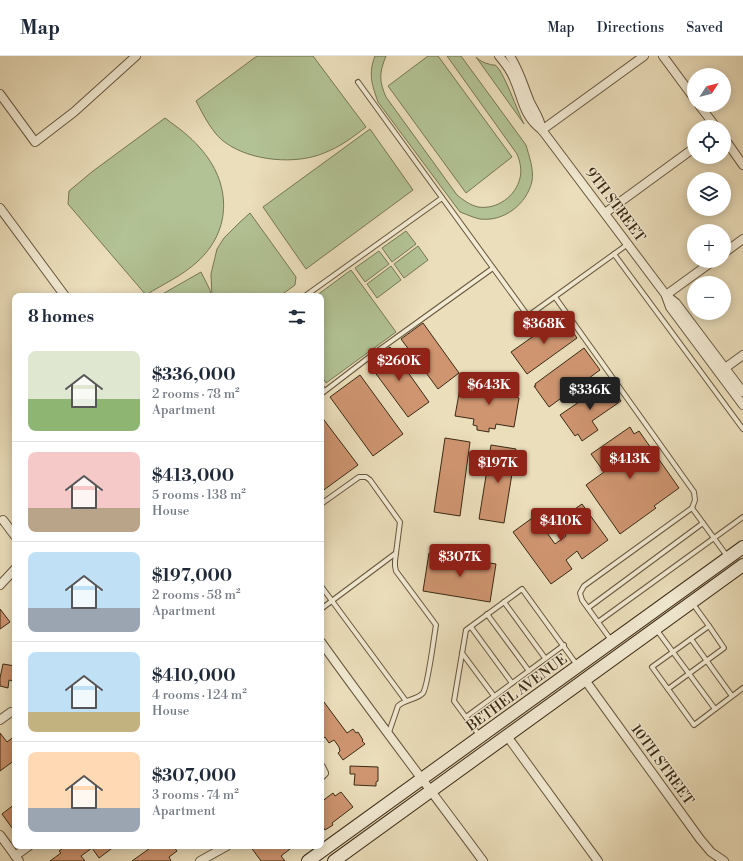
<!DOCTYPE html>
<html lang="en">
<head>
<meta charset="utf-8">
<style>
  :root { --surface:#fff; --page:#f2f2f3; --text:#1f2937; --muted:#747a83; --line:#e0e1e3; --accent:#8f2418 }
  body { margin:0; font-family:"Libre Bodoni",serif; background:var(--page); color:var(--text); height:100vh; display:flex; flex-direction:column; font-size:15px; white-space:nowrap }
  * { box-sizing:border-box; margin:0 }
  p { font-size:13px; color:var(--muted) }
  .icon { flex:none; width:22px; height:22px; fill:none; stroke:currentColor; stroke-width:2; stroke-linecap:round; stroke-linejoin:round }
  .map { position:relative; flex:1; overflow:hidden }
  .sheet { position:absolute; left:12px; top:237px; width:312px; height:556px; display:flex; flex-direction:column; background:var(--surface); border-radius:8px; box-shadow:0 2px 10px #0003 }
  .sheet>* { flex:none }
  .needle { width:26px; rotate:54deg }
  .fabs { position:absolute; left:687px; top:12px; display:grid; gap:8px }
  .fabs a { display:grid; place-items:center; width:44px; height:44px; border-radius:50%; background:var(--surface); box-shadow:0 2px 10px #0003; font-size:20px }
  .price { position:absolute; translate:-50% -34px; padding:0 9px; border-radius:4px; background:var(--accent); color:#fff; font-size:13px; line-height:26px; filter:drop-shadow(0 1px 2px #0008) }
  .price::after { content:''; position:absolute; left:50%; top:24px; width:12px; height:9px; margin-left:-6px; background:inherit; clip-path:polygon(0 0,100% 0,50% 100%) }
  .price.on { background:#222; color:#fff }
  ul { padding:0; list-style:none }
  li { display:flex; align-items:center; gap:12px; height:100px; padding:0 16px }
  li+li { border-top:1px solid var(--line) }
  li span { display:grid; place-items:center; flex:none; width:112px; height:80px; border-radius:8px; color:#555 }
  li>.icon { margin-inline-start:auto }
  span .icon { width:48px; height:48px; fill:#fffc; stroke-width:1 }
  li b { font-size:17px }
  h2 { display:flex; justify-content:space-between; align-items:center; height:48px; padding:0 16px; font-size:17px }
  header { display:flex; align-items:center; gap:24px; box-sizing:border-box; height:56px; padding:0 20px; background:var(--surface); border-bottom:1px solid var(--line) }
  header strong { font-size:19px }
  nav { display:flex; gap:22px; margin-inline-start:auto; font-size:14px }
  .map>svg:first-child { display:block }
</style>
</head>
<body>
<header>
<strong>Map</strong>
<nav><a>Map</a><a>Directions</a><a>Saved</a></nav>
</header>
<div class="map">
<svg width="743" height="805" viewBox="0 0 743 805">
  <rect width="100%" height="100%" fill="#ebdebb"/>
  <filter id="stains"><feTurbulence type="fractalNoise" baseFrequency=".005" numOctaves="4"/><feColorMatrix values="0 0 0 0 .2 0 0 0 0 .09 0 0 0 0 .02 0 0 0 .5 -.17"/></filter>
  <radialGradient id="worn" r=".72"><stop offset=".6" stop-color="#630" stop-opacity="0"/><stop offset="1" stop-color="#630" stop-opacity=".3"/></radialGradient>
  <g fill="#b2c294" stroke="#767654">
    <path d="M257 0H313L366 71C353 81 340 91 324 97 296 109 251 105 226 87 213 79 203 58 196 45Z"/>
    <path d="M375 0H386C379 17 379 25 386 41L457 139C463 144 470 149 478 151 497 154 516 140 520 122 522 114 520 105 517 98L447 0H461L526 89C529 100 534 113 532 125 527 148 504 166 480 163 474 162 466 158 460 156L378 46C372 29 368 18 375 0Z"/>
    <path d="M428 0H438L512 101 466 137 388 30Z"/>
    <path d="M476 1C480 5 484 7 489 8 490 9 494 9 495 9 503 13 518 57 524 68Z"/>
    <path d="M165 62C177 71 190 80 200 92 231 126 233 174 197 206 182 220 163 228 146 239L68 148 69 135 93 115Z"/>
    <path d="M370 73 413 134 306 213 263 151Z"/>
    <path d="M250 157 296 221 295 229 280 240H212L211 218 217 193 224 182 239 167Z"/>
    <path d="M406 175 416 188 392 206 382 192Z"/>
    <path d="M418 190 428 204 404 222 394 208Z"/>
    <path d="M379 195 389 208 365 226 355 212Z"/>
    <path d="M391 210 401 224 377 242 367 228Z"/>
    <path d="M351 214 396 276 326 327 321 319V240H316Z"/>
    <path d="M201 216 210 234 211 240H159Z"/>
  </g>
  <g fill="#ce9570" stroke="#3b2a14">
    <path d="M562 260 577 282 527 318 511 296Z"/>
    <path d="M423 267 459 317 438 333 401 283Z"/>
    <path d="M390 291 429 346 408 361 368 307Z"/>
    <path d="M584 292 600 314 549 351 534 330H536L535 328Z"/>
    <path d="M360 319 403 378 373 400 330 341Z"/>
    <path d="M504 325 518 327 516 341 519 342 514 371 496 368 495 373 489 372V376L477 374V370L473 369 474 363 455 360 460 332 474 335 475 331 503 335Z"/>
    <path d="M608 326 621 345 592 365 598 374 582 385 578 378 575 380 560 359Z"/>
    <path d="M321 360 358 409 321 436Z"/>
    <path d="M630 371 634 378 639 375 679 432 654 450 656 452 620 478 586 429 604 416 591 398Z"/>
    <path d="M445 382 470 386 460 460 434 456Z"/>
    <path d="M491 389 516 393 504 467 479 463Z"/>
    <path d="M582 448 608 484 582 503 577 495 566 504 572 513 551 528 513 476 535 460 555 488 566 480 556 466Z"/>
    <path d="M429 497 496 508 490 546 423 535Z"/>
    <path d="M0 553 10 566 0 573Z"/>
    <path d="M3 608 15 610 13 625 9 624 8 632 0 630V622Z"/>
    <path d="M321 642 347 677 353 673 356 677 358 676 363 684 362 685 365 688 343 704 338 697 340 695 339 691 334 684 329 687 325 681 321 684Z"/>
    <path d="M0 677 7 686 15 680V704L0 715Z"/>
    <path d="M350 710 378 711V725L376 726V730L354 729 355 718H350Z"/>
    <path d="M341 736 353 751 332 767 333 769 325 774 324 772 321 774V746L333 737 335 740Z"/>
    <path d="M15 748V776L2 758Z"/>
    <path d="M66 790 68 793 71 790H115L99 802 92 792 81 800 85 805H50L61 797 59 795Z"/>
    <path d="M153 790H173L177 795 169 801 171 805H132Z"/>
    <path d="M250 790H294L281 800 285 805H261Z"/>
  </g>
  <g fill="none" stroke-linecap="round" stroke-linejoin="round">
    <defs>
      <g id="service">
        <path d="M358 26 528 260 628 188"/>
        <path d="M614 198 743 373"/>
        <path d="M305 240 442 142"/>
        <path d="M555 241 694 436 695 444 692 452 584 530 580 537 582 544 611 584"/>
        <path d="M321 330 324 335"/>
        <path d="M321 338 372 299 493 212"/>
        <path d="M321 448 359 421H366L370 424 400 466 395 505V510L396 515 436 569C434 580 428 630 423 637 417 644 405 643 398 650L388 679"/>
        <path d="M692 452 727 500"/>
        <path d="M321 530 406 645"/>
        <path d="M504 546 545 602"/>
        <path d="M693 548 709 570 652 611 694 669 743 632"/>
        <path d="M588 552 703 467"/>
        <path d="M321 553 396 497"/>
        <path d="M487 558 529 615"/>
        <path d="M598 566 743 461"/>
        <path d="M471 571 512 627"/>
        <path d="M656 573 715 653"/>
        <path d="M691 583 732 640"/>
        <path d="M462 597 494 640"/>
        <path d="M668 633 724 592 709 570"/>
        <path d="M466 661 564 589"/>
        <path d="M479 679 454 645 466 574 522 533 577 609"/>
      </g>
      <g id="minor">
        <path d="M499 0C505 7 511 15 514 23 523 43 523 60 542 74L666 239 676 247 743 336"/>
        <path d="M510 0C520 16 523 29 530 46 535 56 540 62 542 74"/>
        <path d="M663 0 694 42"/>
        <path d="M0 38 35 86 74 56 136 0"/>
        <path d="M699 49 716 71"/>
        <path d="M542 74 644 0"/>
        <path d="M724 82 743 109"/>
        <path d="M0 152 65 240"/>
        <path d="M605 157 694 92"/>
        <path d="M724 197 743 183"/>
        <path d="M666 239 713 205"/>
        <path d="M666 240 670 251 743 349"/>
        <path d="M721 315 743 299"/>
        <path d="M3 464 15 480"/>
        <path d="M0 529 15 513"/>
        <path d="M321 586C374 660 429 732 483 805"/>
        <path d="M585 624 700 783 711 796 724 805"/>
        <path d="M0 664 11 656"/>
        <path d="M507 680 598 805"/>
        <path d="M321 711 324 717 321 720"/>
        <path d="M0 779 19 805"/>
        <path d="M15 800 29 790"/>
        <path d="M200 805 227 790"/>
      </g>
      <g id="secondary">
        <path d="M308 805 743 491"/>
        <path d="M334 805 743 509"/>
      </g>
    </defs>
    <use href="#service" stroke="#67573e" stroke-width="6"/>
    <use href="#minor" stroke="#67573e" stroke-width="10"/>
    <use href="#secondary" stroke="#3b2a14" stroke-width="14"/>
    <use href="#service" stroke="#f2ead3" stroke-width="4"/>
    <use href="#minor" stroke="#f2ead3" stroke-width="8"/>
    <use href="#secondary" stroke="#f2ead3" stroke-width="12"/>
  </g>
  <g text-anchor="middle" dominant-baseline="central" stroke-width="3" stroke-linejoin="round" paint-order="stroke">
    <g font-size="14" fill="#3b2a14" stroke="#f2ead3">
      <text transform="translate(615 149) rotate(53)">9TH STREET</text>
      <text transform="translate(517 637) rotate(-36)">BETHEL AVENUE</text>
      <text transform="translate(662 709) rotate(54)">10TH STREET</text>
    </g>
  </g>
  <rect width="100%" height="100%" filter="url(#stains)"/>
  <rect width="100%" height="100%" fill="url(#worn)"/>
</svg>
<div class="fabs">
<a><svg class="needle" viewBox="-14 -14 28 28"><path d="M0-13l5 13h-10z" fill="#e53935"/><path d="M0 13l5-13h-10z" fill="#747a83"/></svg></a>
<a><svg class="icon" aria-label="locate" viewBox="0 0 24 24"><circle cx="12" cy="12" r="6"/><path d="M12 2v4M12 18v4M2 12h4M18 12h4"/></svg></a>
<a><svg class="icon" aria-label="layers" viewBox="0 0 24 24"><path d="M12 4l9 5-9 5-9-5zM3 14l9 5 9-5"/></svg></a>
<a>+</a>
<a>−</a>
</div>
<b class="price" style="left:544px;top:289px">$368K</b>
<b class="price" style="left:399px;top:326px">$260K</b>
<b class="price" style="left:489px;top:350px">$643K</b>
<b class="price on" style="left:590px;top:355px">$336K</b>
<b class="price" style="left:630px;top:424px">$413K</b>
<b class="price" style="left:498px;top:428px">$197K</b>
<b class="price" style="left:561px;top:486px">$410K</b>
<b class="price" style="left:460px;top:522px">$307K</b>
<section class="sheet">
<h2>8 homes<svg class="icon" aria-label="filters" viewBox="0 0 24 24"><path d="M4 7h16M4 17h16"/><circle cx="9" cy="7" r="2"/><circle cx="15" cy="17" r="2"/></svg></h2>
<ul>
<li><span style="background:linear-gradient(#dfe7d0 60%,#8fb573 0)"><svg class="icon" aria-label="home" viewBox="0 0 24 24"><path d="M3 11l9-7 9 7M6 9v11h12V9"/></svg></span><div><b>$336,000</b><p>2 rooms · 78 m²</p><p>Apartment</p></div></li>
<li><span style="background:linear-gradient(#f6c9c9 70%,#b9a48a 0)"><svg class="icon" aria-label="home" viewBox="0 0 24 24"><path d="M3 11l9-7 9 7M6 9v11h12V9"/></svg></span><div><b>$413,000</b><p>5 rooms · 138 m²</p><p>House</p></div></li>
<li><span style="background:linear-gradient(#bfe0f5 70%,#9aa5b1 0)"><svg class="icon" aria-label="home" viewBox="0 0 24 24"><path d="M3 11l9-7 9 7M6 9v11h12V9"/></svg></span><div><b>$197,000</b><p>2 rooms · 58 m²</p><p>Apartment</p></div></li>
<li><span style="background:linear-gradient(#bfe0f5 75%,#c2b280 0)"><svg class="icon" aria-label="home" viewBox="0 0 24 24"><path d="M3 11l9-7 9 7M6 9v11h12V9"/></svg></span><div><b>$410,000</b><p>4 rooms · 124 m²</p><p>House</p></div></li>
<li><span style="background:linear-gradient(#ffd9b3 70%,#9aa5b1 0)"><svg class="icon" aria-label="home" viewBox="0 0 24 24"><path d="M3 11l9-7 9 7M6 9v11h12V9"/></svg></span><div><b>$307,000</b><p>3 rooms · 74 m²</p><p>Apartment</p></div></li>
</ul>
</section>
</div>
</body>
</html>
